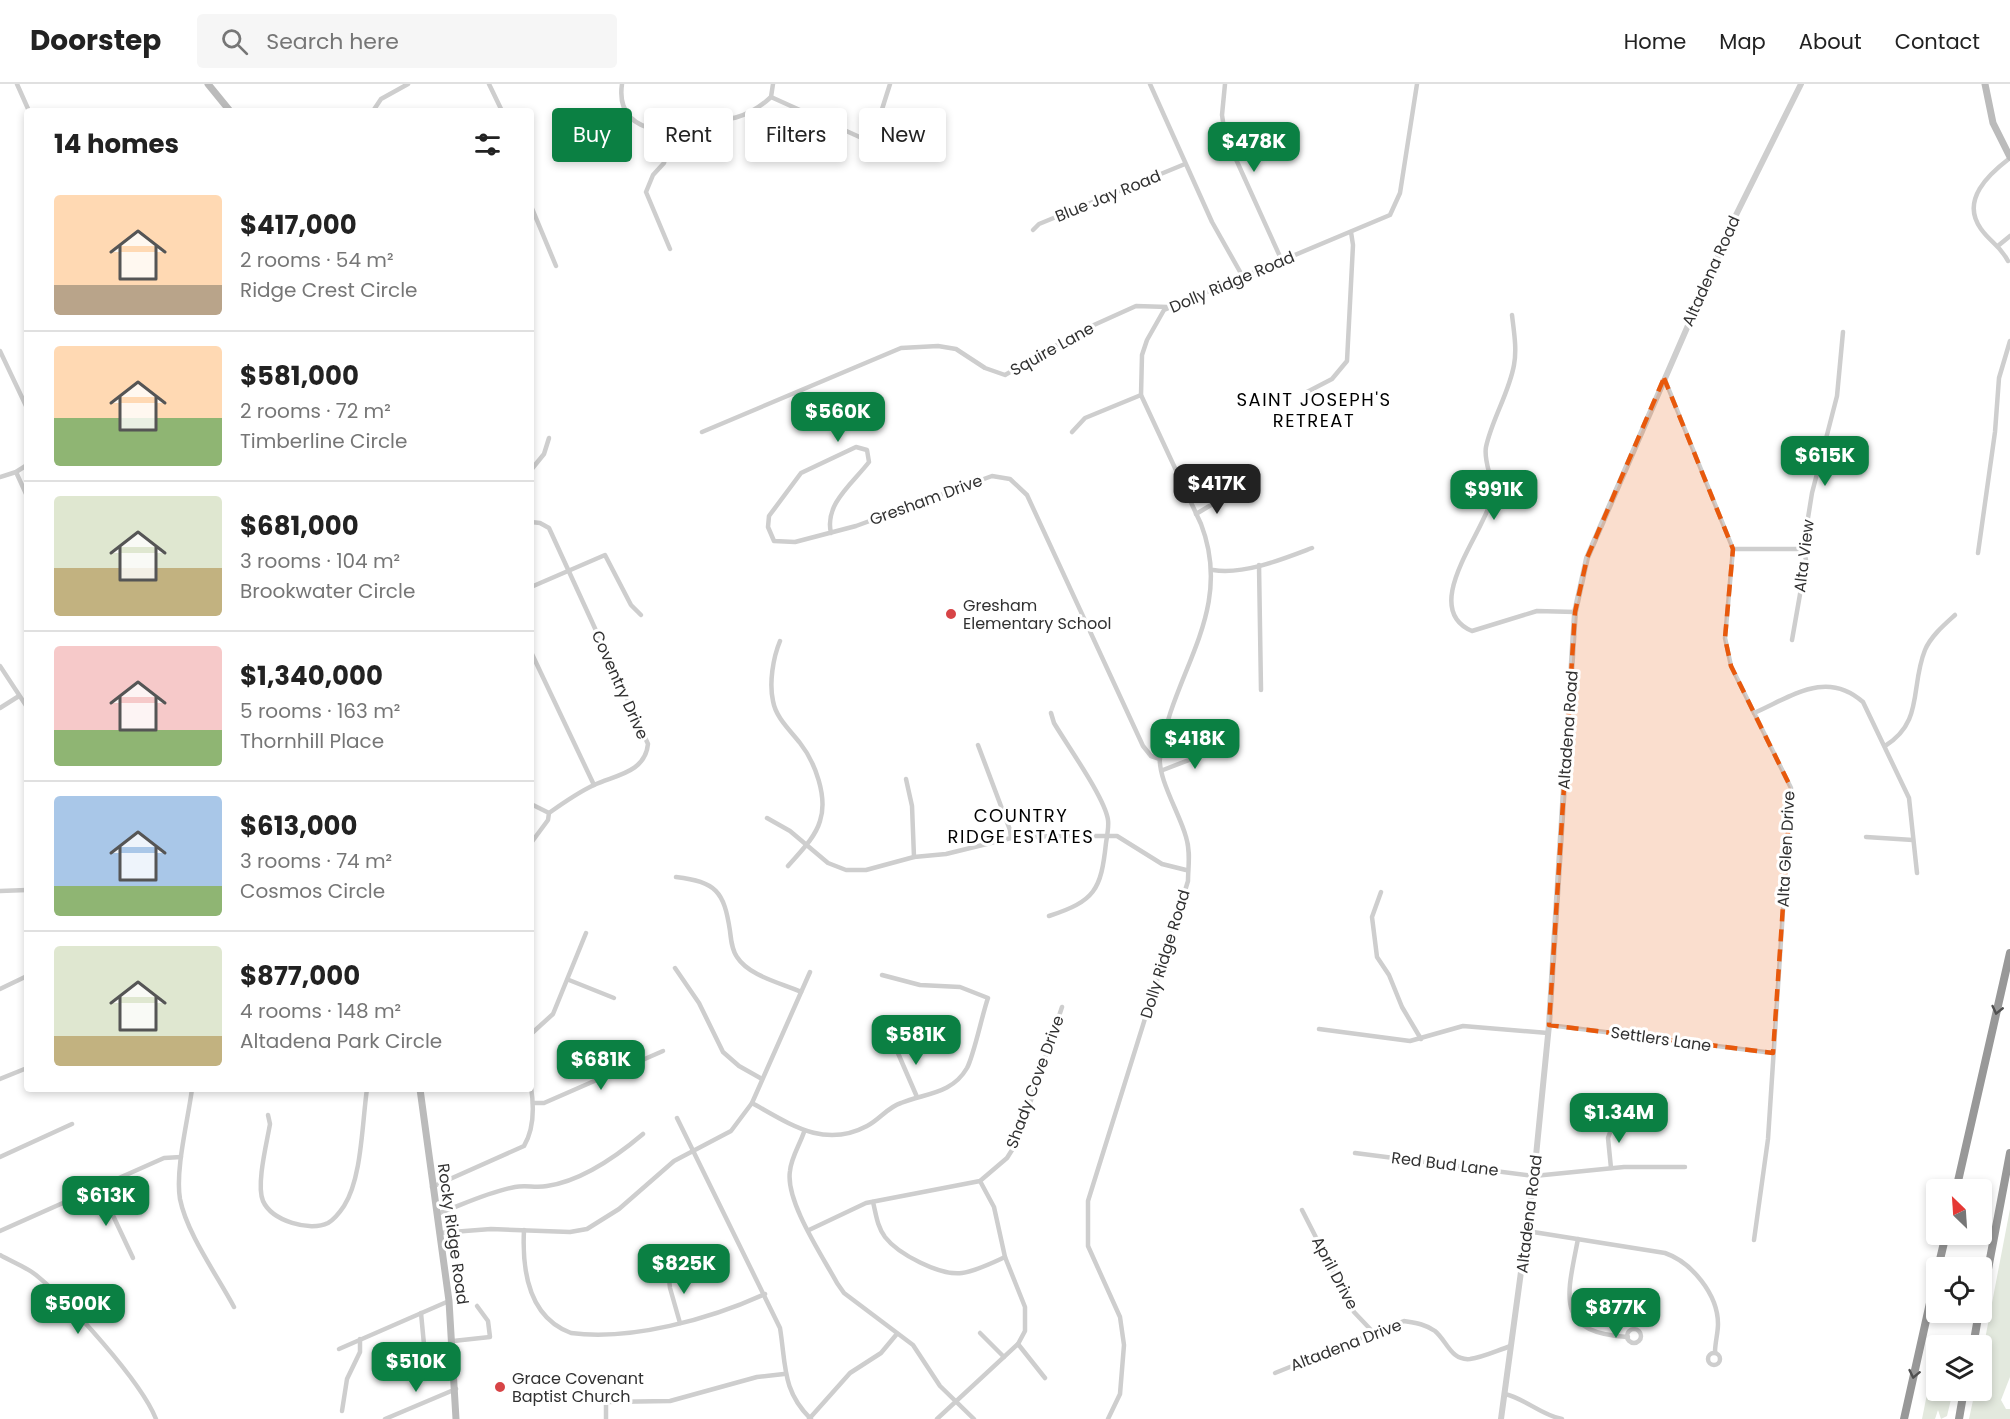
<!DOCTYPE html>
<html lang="en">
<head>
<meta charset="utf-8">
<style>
  :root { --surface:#fff; --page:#f6f6f6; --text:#222; --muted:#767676; --line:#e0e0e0; --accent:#0b8043 }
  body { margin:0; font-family:Poppins,sans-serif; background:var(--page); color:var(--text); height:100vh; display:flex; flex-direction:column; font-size:22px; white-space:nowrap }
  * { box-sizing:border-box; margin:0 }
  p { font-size:20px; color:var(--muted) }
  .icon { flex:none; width:33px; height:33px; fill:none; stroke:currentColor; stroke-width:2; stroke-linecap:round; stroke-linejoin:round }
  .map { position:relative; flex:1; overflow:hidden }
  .panel { position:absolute; left:24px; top:24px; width:510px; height:984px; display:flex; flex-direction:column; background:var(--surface); border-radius:6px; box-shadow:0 3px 9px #0003 }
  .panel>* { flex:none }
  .guide { position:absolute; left:552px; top:24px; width:570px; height:54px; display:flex; gap:12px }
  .needle { width:39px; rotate:335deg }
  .buttons { position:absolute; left:1926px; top:1095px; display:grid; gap:12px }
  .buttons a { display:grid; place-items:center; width:66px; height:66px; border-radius:6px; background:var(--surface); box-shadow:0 3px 9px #0003; font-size:30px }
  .price { position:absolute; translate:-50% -51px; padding:0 14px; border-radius:12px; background:var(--accent); color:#fff; font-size:20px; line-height:39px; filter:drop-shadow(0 2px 3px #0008) }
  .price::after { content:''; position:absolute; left:50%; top:36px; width:18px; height:14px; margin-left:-9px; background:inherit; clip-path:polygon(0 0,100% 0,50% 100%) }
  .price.active { background:#222; color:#fff }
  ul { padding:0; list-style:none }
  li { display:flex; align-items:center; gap:18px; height:150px; padding:0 30px }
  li+li { border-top:2px solid var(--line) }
  li span { display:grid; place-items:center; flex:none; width:168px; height:120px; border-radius:6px; color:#555 }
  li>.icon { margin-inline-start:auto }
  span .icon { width:72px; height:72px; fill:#fffc; stroke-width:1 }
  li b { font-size:26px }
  h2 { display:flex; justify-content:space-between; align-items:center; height:72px; padding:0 30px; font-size:26px }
  .tag { padding:0 21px; border-radius:6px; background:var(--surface); box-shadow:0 3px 9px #0003; font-size:21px; line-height:54px }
  .tag.active { background:var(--accent); color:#fff }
  header { display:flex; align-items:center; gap:36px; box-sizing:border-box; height:84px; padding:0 30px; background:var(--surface); border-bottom:2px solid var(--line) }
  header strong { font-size:28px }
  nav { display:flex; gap:33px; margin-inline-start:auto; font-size:21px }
  .search { width:420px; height:54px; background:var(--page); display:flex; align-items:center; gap:15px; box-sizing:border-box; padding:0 21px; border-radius:6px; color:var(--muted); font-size:22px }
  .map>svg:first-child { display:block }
</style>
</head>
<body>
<header>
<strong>Doorstep</strong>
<div class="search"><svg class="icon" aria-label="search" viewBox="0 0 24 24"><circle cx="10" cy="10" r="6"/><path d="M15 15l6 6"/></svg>Search here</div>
<nav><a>Home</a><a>Map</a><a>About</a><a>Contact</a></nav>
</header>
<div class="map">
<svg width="2010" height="1335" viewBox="0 0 2010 1335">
  <rect width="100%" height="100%" fill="#fff"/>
  <g fill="#e3e9de">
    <path d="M2010 1125V1293L2001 1316 2006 1325H2010V1335H1969L1975 1307 1982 1306V1271Z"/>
    <path d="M1936 1300 1937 1308 1953 1307 1947 1332 1941 1335 1938 1326 1935 1335H1922L1928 1305Z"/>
  </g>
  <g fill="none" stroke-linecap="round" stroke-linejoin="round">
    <g stroke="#cecece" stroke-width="4.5">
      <path d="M17 0 29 27"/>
      <path d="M489 0 502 27"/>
      <path d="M622 0C618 27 632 41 657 46L667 65 664 79 653 91 646 108 670 165"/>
      <path d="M1150 0 1212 138 1243 193"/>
      <path d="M1225 0 1222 31 1225 51 1282 177"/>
      <path d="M771 13 864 55 877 41 890 0"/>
      <path d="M771 13 773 0"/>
      <path d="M373 27 381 15 408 0"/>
      <path d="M657 46C696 25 728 53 771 13"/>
      <path d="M531 122 556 182"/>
      <path d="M1033 146 1039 140 1185 80"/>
      <path d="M1999 161 2010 152"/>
      <path d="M2008 177C1999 160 1991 159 1981 145 1960 116 1989 90 2010 74"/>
      <path d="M1512 231C1514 248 1517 265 1514 281 1509 309 1492 335 1486 363 1483 380 1495 396 1492 413 1486 446 1418 524 1472 547L1537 527 1575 528"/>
      <path d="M0 267 27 324"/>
      <path d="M1665 296 1733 465 1725 554 1731 582 1791 704 1768 1055 1754 1156"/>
      <path d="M1307 308 1332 295 1347 277 1353 161 1351 148"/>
      <path d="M702 348 901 264 938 262 956 265 985 284 1005 291 1085 245 1136 222 1168 223"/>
      <path d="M1072 348 1085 334 1141 311"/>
      <path d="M531 386 544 370 549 354"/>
      <path d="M16 388 27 412"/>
      <path d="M0 393 16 388 27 381"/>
      <path d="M1196 430 1211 421 1217 409"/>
      <path d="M531 438 540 439 549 444 648 660C645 689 615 691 594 701 579 708 563 719 549 729L548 736 531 759"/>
      <path d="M831 449C824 420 853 399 869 378L867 366 856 363 801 389 769 432 768 443 774 457 795 458 856 442 992 392 1010 395 1027 411 1143 662 1151 672 1160 675"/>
      <path d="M1733 465H1803"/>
      <path d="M1978 469 1995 348 1999 294 2010 257"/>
      <path d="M1259 481 1261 606"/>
      <path d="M1213 486C1244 491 1283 475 1312 464"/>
      <path d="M531 503 605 471 631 521 641 531"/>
      <path d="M1792 556 1806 476 1803 465 1812 409 1837 312 1843 248"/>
      <path d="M780 557C773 574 769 599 773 617 776 634 790 646 800 659 815 678 828 713 820 737 815 754 800 768 788 782"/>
      <path d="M531 568 594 701"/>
      <path d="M0 582 27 623"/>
      <path d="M0 624 19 612"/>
      <path d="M1754 629C1791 613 1826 585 1863 618L1909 714 1917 789"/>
      <path d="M978 661 1010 746 1011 754"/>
      <path d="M1885 662C1924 638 1910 603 1925 566 1931 552 1944 541 1955 531"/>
      <path d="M1163 686 1220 664"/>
      <path d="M906 695 912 722 914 773"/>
      <path d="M531 720 549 729"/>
      <path d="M767 734 790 747 828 779 846 786H866L914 773 946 770 1011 754 1052 752H1117L1162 780 1186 786"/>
      <path d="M1866 753 1913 756"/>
      <path d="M676 793C716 798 724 807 730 847 731 856 732 866 737 873 749 892 781 899 801 908"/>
      <path d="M0 807 27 806"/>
      <path d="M1381 808 1372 833 1377 873 1389 891 1402 923 1421 955"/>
      <path d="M1049 832C1095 817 1101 806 1106 759 1107 752 1109 743 1108 736 1105 714 1067 661 1054 639L1051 629"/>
      <path d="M675 884 699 919 723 968 739 982 762 995"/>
      <path d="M569 896 614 914"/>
      <path d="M0 905 27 892"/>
      <path d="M1549 941 1773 969"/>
      <path d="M1319 945 1410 957 1463 942 1548 949"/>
      <path d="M531 950 553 930 586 849"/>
      <path d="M894 960 917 1013"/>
      <path d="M0 995 27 984"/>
      <path d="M192 1005C188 1036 175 1086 180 1115 187 1150 217 1191 234 1223"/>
      <path d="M533 1019H544L663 967"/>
      <path d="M752 1019C790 1040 824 1065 867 1042 879 1036 888 1023 901 1019 926 1009 952 1010 967 984 974 971 982 931 988 914L960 903 920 901 882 891"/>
      <path d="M268 1031 270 1040C267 1058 256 1101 263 1117 272 1137 310 1148 328 1139 335 1135 340 1128 344 1122 362 1094 362 1039 367 1005"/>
      <path d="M677 1034 780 1244C786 1281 782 1307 811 1335"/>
      <path d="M804 1048C800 1060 791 1074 790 1087 785 1117 823 1173 837 1199L844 1209 913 1261 940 1302 974 1335"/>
      <path d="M1355 1069 1534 1092 1624 1083H1685"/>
      <path d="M0 1073 72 1040"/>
      <path d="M1611 1084 1608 1054 1615 1034"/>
      <path d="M432 1103 524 1062C534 1045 534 1022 531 1003"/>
      <path d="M100 1104 133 1174"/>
      <path d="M873 1118C876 1130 877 1142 885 1153 898 1170 940 1192 962 1189 976 1187 992 1179 1005 1173"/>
      <path d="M1302 1126 1354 1228 1373 1248"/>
      <path d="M437 1130C462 1121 488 1108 515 1103 525 1101 537 1104 547 1102 582 1097 617 1072 643 1050"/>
      <path d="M524 1146C522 1185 528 1233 571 1249 631 1257 710 1235 765 1210"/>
      <path d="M809 1146 866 1119 980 1097 1007 1074 1017 1058 1062 923"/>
      <path d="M0 1147 164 1074 181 1073"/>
      <path d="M1527 1147 1665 1169C1691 1178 1718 1210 1718 1240 1718 1249 1715 1259 1715 1268"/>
      <path d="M439 1149 491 1145 570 1148 587 1145 619 1125 674 1077 731 1047 752 1019 810 888"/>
      <path d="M1578 1155C1567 1212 1554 1249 1628 1253"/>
      <path d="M0 1171C12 1178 26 1183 36 1191 69 1218 141 1297 156 1335"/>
      <path d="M668 1186 670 1204 680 1239"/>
      <circle cx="1634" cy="1252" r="7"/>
      <path d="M980 1249 1004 1273"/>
      <path d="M453 1257 490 1253 488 1237 477 1222"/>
      <path d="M1018 1260 1045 1294"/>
      <path d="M339 1265 449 1217"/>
      <circle cx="1714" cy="1275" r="6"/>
      <path d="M420 1275 425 1271 421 1229"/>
      <path d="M1275 1289 1404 1237C1416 1239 1425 1240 1435 1247 1447 1257 1451 1277 1470 1275 1484 1273 1498 1266 1511 1262"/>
      <path d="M1505 1310C1526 1315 1541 1331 1562 1335"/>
      <path d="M342 1327 347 1295 360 1268V1255"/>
      <path d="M385 1335 456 1305"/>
      <path d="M606 1335V1318L670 1317 757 1293 784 1290"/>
      <path d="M809 1335 850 1289 881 1269 896 1251"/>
      <path d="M937 1335 1018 1260 1025 1247V1223L1005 1173 994 1123 980 1097"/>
      <path d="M1108 1335 1120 1310 1124 1261 1120 1233 1088 1162V1117L1188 797C1188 783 1191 768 1186 753 1180 730 1157 694 1160 671 1172 588 1235 528 1201 440L1141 311 1142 271 1147 256 1164 226 1390 131 1400 109 1417 0"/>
    </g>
    <path stroke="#cecece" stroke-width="6" d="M1501 1335 1534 1092 1549 941 1575 528 1587 474 1736 131 1801 0"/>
    <g stroke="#bbb" stroke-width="7">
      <path d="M208 0 230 27"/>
      <path d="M1985 0 1993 39 2010 73"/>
      <path d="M420 1005 449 1217 456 1335"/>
    </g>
    <g stroke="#989898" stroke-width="8">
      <path d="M1956 1106 2010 869"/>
      <path d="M1938 1184 1946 1150"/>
      <path d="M1982 1217 2010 1069"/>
      <path d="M1973 1262 1979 1228"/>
      <path d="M1904 1335 1936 1192"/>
      <path d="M1959 1335 1964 1306"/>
    </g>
  </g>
  <defs><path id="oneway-chevron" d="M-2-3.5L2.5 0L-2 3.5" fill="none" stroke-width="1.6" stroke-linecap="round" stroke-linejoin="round" transform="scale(1.5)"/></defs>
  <g stroke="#505050">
    <use href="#oneway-chevron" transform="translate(1997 926) rotate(103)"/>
    <use href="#oneway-chevron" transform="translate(1914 1290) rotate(102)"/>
  </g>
  <path fill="#e8590c" fill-opacity="0.2" stroke="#e8590c" stroke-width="4.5" stroke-dasharray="12 8" stroke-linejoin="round" d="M1664 294 1733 465 1725 554 1731 582 1791 704 1773 969 1549 941 1575 528 1587 474Z"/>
  <g fill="#d74446" stroke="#fff" stroke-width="2">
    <circle cx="951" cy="530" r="6"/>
    <circle cx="500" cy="1303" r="6"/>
  </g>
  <g text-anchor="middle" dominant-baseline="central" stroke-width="6" stroke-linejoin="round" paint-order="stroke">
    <g font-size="16" fill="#313131" stroke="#fff">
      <text transform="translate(1108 112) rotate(-22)">Blue Jay Road</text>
      <text transform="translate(1711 187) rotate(-66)">Altadena Road</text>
      <text transform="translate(1232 198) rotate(-23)">Dolly Ridge Road</text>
      <text transform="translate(1052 265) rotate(-29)">Squire Lane</text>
      <text transform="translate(926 416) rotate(-20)">Gresham Drive</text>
      <text transform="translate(1804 472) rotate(-83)">Alta View</text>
      <text transform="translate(620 601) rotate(66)">Coventry Drive</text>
      <text transform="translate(1568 646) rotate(-86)">Altadena Road</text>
      <text transform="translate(1786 765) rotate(-87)">Alta Glen Drive</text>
      <text transform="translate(1165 870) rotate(-73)">Dolly Ridge Road</text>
      <text transform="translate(1661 955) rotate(8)">Settlers Lane</text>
      <text transform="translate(1035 998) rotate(-70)">Shady Cove Drive</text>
      <text transform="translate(1445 1080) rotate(7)">Red Bud Lane</text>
      <text transform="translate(1529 1130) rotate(-83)">Altadena Road</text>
      <text transform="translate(453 1150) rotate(82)">Rocky Ridge Road</text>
      <text transform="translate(1335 1189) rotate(62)">April Drive</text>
      <text transform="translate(1346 1261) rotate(-21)">Altadena Drive</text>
    </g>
    <g font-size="16" fill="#313131" stroke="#fff" text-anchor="start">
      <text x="963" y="521">Gresham<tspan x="963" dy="18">Elementary School</tspan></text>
      <text x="512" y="1294">Grace Covenant<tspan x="512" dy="18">Baptist Church</tspan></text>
    </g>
    <g font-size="18" letter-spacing="1.5" fill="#000" stroke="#fff">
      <text x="1314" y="315">SAINT JOSEPH'S<tspan x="1314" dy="21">RETREAT</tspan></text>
      <text x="1021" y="731">COUNTRY<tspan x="1021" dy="21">RIDGE ESTATES</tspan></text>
    </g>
  </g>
</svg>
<div class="buttons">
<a><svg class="needle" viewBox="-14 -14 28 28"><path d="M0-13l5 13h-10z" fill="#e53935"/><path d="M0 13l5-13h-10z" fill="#767676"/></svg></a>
<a><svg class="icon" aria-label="locate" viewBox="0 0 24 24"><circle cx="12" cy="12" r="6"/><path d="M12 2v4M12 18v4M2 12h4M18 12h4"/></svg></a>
<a><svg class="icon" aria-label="layers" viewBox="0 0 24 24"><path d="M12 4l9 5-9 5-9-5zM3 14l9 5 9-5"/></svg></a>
</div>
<b class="price" style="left:1254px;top:89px">$478K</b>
<b class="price" style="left:838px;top:359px">$560K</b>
<b class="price" style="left:1825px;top:403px">$615K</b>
<b class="price active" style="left:1217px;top:431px">$417K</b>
<b class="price" style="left:1494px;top:437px">$991K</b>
<b class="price" style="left:1195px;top:686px">$418K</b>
<b class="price" style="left:916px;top:982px">$581K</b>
<b class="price" style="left:601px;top:1007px">$681K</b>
<b class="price" style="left:1619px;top:1060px">$1.34M</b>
<b class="price" style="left:106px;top:1143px">$613K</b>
<b class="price" style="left:684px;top:1211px">$825K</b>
<b class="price" style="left:78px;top:1251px">$500K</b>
<b class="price" style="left:1616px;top:1255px">$877K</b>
<b class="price" style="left:416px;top:1309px">$510K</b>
<div class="guide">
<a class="tag active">Buy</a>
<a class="tag">Rent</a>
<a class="tag">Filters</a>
<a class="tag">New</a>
</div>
<section class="panel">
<h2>14 homes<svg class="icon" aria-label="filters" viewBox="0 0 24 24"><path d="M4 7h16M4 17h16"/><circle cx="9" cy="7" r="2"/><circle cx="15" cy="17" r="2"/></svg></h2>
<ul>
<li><span style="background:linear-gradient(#ffd9b3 75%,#b9a48a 0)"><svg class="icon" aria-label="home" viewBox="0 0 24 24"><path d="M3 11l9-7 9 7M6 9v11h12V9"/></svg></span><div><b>$417,000</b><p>2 rooms · 54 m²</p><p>Ridge Crest Circle</p></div></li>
<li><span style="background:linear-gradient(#ffd9b3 60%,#8fb573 0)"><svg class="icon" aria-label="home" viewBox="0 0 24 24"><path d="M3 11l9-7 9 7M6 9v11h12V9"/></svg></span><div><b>$581,000</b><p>2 rooms · 72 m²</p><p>Timberline Circle</p></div></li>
<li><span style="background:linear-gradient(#dfe7d0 60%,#c2b280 0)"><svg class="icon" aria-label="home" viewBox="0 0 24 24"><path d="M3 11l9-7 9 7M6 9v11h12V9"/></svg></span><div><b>$681,000</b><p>3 rooms · 104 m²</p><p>Brookwater Circle</p></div></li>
<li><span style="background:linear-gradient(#f6c9c9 70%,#8fb573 0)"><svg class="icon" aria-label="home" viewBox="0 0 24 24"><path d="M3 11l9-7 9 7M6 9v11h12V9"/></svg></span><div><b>$1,340,000</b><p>5 rooms · 163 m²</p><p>Thornhill Place</p></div></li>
<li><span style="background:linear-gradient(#a9c7e8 75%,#8fb573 0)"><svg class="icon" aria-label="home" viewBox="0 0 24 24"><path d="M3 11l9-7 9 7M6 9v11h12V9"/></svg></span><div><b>$613,000</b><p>3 rooms · 74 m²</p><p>Cosmos Circle</p></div></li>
<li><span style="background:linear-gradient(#dfe7d0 75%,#c2b280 0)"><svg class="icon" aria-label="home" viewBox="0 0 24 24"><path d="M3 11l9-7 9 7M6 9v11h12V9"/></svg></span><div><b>$877,000</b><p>4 rooms · 148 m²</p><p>Altadena Park Circle</p></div></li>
</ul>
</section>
</div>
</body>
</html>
